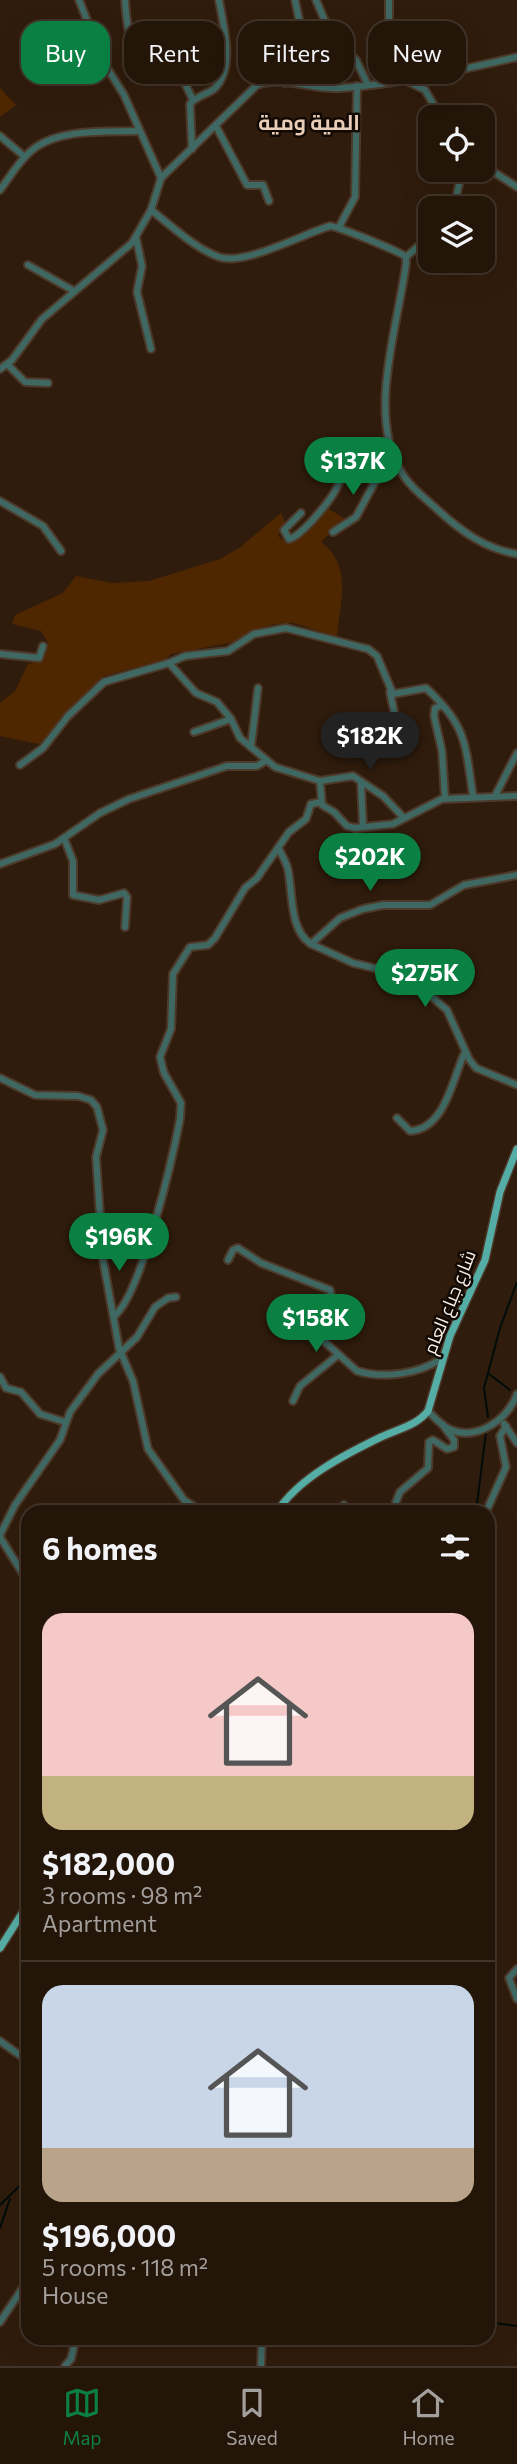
<!DOCTYPE html>
<html lang="en">
<head>
<meta charset="utf-8">
<style>
  :root { --surface:#241509; --page:#2c1e12; --text:#f1f3f6; --muted:#a39f9c; --line:#41342a; --accent:#0b8043 }
  body { margin:0; font-family:Commissioner,Cairo,sans-serif; background:var(--page); color:var(--text); height:100vh; display:flex; flex-direction:column; font-size:26px; white-space:nowrap }
  * { box-sizing:border-box; margin:0 }
  p { font-size:23px; color:var(--muted) }
  .icon { flex:none; width:38px; height:38px; fill:none; stroke:currentColor; stroke-width:2; stroke-linecap:round; stroke-linejoin:round }
  .map { position:relative; flex:1; overflow:hidden }
  .drawer { position:absolute; left:21px; top:1505px; width:474px; height:840px; display:flex; flex-direction:column; background:var(--surface); border-radius:21px; box-shadow:0 7px 28px #0002,0 0 0 2px var(--line) }
  .drawer>* { flex:none }
  .guide { position:absolute; left:21px; top:21px; width:476px; height:63px; display:flex; gap:14px }
  .buttons { position:absolute; left:418px; top:105px; display:grid; gap:14px }
  .buttons a { display:grid; place-items:center; width:77px; height:77px; border-radius:14px; background:var(--surface); box-shadow:0 7px 28px #0002,0 0 0 2px var(--line); font-size:35px }
  .price { position:absolute; translate:-50% -60px; padding:0 16px; border-radius:24px; background:var(--accent); color:#fff; font-size:23px; line-height:46px; filter:drop-shadow(0 2px 4px #0008) }
  .price::after { content:''; position:absolute; left:50%; top:42px; width:21px; height:16px; margin-left:-10px; background:inherit; clip-path:polygon(0 0,100% 0,50% 100%) }
  .price.current { background:#222; color:#fff }
  ul { padding:0; list-style:none }
  li { display:grid; align-content:center; gap:14px; height:371px; padding:0 21px }
  li+li { border-top:2px solid var(--line) }
  li span { display:grid; place-items:center; height:217px; border-radius:21px; color:#555 }
  li>.icon { margin-inline-start:auto }
  span .icon { width:126px; height:126px; fill:#fffc; stroke-width:1 }
  li b { font-size:30px }
  h2 { display:flex; justify-content:space-between; align-items:center; height:84px; padding:0 21px; font-size:30px }
  .pill { padding:0 24px; border-radius:21px; background:var(--surface); box-shadow:0 7px 28px #0002,0 0 0 2px var(--line); font-size:24px; line-height:63px }
  .pill.current { background:var(--accent); color:#fff }
  .tab-bar { display:flex; justify-content:space-around; align-items:center; height:98px; border-top:2px solid var(--line); background:var(--surface); font-size:19px; color:var(--muted) }
  .tab-bar a { display:grid; justify-items:center; gap:4px }
  .tab-bar .current { color:var(--accent) }
  .map>svg:first-child { display:block }
</style>
</head>
<body>
<div class="map">
<svg width="517" height="2366" viewBox="0 0 517 2366">
  <rect width="100%" height="100%" fill="#301c0c"/>
  <g fill="#4e2600">
    <path d="M0 88 16 105 0 117Z"/>
    <path d="M327 508 344 518 321 542C353 567 340 600 337 637L294 623 274 624 251 631 234 642 171 654 166 659 104 676 39 744 0 736V703L15 691 28 664 39 661 48 643 41 631 12 624 15 615 63 593 76 576 112 583 149 581 220 559 239 548 281 513 286 524 278 535 280 538 289 543 296 541Z"/>
  </g>
  <g fill="none" stroke-linecap="round" stroke-linejoin="round">
    <g stroke="#010c0a" stroke-width="2">
      <path d="M489 1374 510 1390"/>
      <path d="M488 1417 484 1388 500 1328 517 1282"/>
      <path d="M476 1512 486 1432"/>
      <path d="M0 2205 28 2178"/>
      <path d="M0 2228 10 2199"/>
      <path d="M488 2322 517 2326"/>
    </g>
    <defs>
      <g id="minor">
        <path d="M79 0 104 63 124 95 161 178"/>
        <path d="M125 0C128 46 133 55 177 67L193 100"/>
        <path d="M295 0 304 43"/>
        <path d="M316 0 331 35 356 60 368 85"/>
        <path d="M389 0V38L403 79 425 90 441 117"/>
        <path d="M285 83 296 51 327 26"/>
        <path d="M216 126 247 185H263L269 201"/>
        <path d="M0 136 25 157"/>
        <path d="M192 149 190 104C196 96 206 95 214 89 236 69 223 24 219 0"/>
        <path d="M483 165 517 187"/>
        <path d="M0 190C10 177 18 162 31 151 57 128 106 132 139 131"/>
        <path d="M454 208 462 170"/>
        <path d="M151 210C172 226 194 248 219 257 244 266 303 234 330 226 339 227 399 251 406 257V264C398 325 368 412 399 468 408 486 425 498 439 511 462 532 486 549 517 554"/>
        <path d="M339 227 355 197 357 86"/>
        <path d="M136 237 142 266 137 292 151 349"/>
        <path d="M406 257 430 236"/>
        <path d="M28 265 74 291"/>
        <path d="M7 364 25 382 48 383"/>
        <path d="M0 369 12 360 42 319 132 243 151 210 161 178 257 85C283 75 315 91 342 88 400 84 460 70 517 57"/>
        <path d="M0 501 43 526 61 551"/>
        <path d="M301 513 284 530 289 539C302 536 333 498 338 485 344 473 340 460 353 450L365 454 382 469 399 468"/>
        <path d="M333 532 356 517 382 469"/>
        <path d="M0 654 39 658 43 646"/>
        <path d="M441 706 435 708 434 716 442 751 445 798"/>
        <path d="M194 732 231 719"/>
        <path d="M387 745 385 731 395 716 390 692"/>
        <path d="M251 747 258 688"/>
        <path d="M20 765 43 748 68 716 104 682 169 663"/>
        <path d="M320 781 322 805 334 812 347 826 355 828 393 824 442 799 517 796"/>
        <path d="M361 783 363 827"/>
        <path d="M495 796 517 753"/>
        <path d="M403 817 383 796 353 776 320 781 275 767 240 738 231 719 217 702 196 693 169 663 185 656 228 651 254 634 286 628 368 649 377 656 393 694 426 688C467 726 465 743 473 796"/>
        <path d="M64 838 73 861V895L99 900 124 893 127 897 125 927"/>
        <path d="M279 849C282 856 287 863 288 870 293 893 289 930 311 944L340 918 363 909 383 905H430L464 885 517 875"/>
        <path d="M0 864 55 844 100 813 129 799 227 766H257L265 761"/>
        <path d="M311 944 353 963 399 974 424 990 447 1010 469 1059 476 1068 517 1085"/>
        <path d="M0 1078 35 1095 78 1096 91 1100 97 1107 103 1130 96 1157 103 1260 119 1348 133 1381 148 1449 184 1500 202 1512"/>
        <path d="M397 1118 410 1131C446 1129 453 1076 465 1052"/>
        <path d="M228 1260 233 1250 238 1248 261 1263 330 1290C335 1305 316 1320 317 1335L357 1371C384 1379 418 1374 441 1359"/>
        <path d="M114 1316C141 1296 173 1156 180 1119L181 1103 164 1073 160 1057 171 1029 173 974 190 947 208 945 215 938 245 888 257 878 289 832 306 819 311 804 321 802"/>
        <path d="M0 1377 6 1388 21 1392 40 1414 65 1422"/>
        <path d="M293 1401 300 1386 338 1355"/>
        <path d="M428 1411C434 1417 441 1425 449 1429 477 1442 508 1419 517 1394"/>
        <path d="M504 1424 517 1443"/>
        <path d="M339 1512 344 1505"/>
        <path d="M392 1512 400 1492 428 1468 429 1442 433 1440 447 1449 454 1447V1440L442 1424"/>
        <path d="M486 1512 506 1467 500 1436 506 1426"/>
        <path d="M0 1535 15 1505 60 1440 70 1412 98 1374 137 1337 155 1307 168 1298 176 1297"/>
        <path d="M0 1537 28 1582"/>
        <path d="M517 1969 509 1978 517 1999"/>
        <path d="M0 2041 28 2061"/>
        <path d="M0 2322 28 2280"/>
        <path d="M65 2366 71 2359 76 2338"/>
        <path d="M261 2366 262 2338"/>
      </g>
      <g id="major">
        <path d="M277 1512C298 1478 346 1454 381 1437 398 1429 416 1426 428 1411L450 1336 485 1260 500 1192 517 1149"/>
        <path d="M0 1948 28 1904"/>
      </g>
    </defs>
    <use href="#minor" stroke="#4d3a2b" stroke-width="10"/>
    <use href="#major" stroke="#4d3a2b" stroke-width="10"/>
    <use href="#minor" stroke="#406863" stroke-width="6"/>
    <use href="#major" stroke="#55aea5" stroke-width="7"/>
  </g>
  <g text-anchor="middle" dominant-baseline="central" stroke-width="5" stroke-linejoin="round" paint-order="stroke">
    <g font-size="18" fill="#fdf2ea" stroke="#110904">
      <text transform="translate(449 1302) rotate(-68)">شارع جباع العام</text>
    </g>
    <g font-size="21" font-weight="bold" fill="#e8cdb9" stroke="#110904">
      <text x="309" y="121">المية ومية</text>
    </g>
  </g>
</svg>
<div class="buttons">
<a><svg class="icon" aria-label="locate" viewBox="0 0 24 24"><circle cx="12" cy="12" r="6"/><path d="M12 2v4M12 18v4M2 12h4M18 12h4"/></svg></a>
<a><svg class="icon" aria-label="layers" viewBox="0 0 24 24"><path d="M12 4l9 5-9 5-9-5zM3 14l9 5 9-5"/></svg></a>
</div>
<b class="price" style="left:353px;top:497px">$137K</b>
<b class="price current" style="left:370px;top:772px">$182K</b>
<b class="price" style="left:370px;top:893px">$202K</b>
<b class="price" style="left:425px;top:1009px">$275K</b>
<b class="price" style="left:119px;top:1273px">$196K</b>
<b class="price" style="left:316px;top:1354px">$158K</b>
<div class="guide">
<a class="pill current">Buy</a>
<a class="pill">Rent</a>
<a class="pill">Filters</a>
<a class="pill">New</a>
</div>
<section class="drawer">
<h2>6 homes<svg class="icon" aria-label="filters" viewBox="0 0 24 24"><path d="M4 7h16M4 17h16"/><circle cx="9" cy="7" r="2"/><circle cx="15" cy="17" r="2"/></svg></h2>
<ul>
<li><span style="background:linear-gradient(#f6c9c9 75%,#c2b280 0)"><svg class="icon" aria-label="home" viewBox="0 0 24 24"><path d="M3 11l9-7 9 7M6 9v11h12V9"/></svg></span><div><b>$182,000</b><p>3 rooms · 98 m²</p><p>Apartment</p></div></li>
<li><span style="background:linear-gradient(#c9d6e8 75%,#b9a48a 0)"><svg class="icon" aria-label="home" viewBox="0 0 24 24"><path d="M3 11l9-7 9 7M6 9v11h12V9"/></svg></span><div><b>$196,000</b><p>5 rooms · 118 m²</p><p>House</p></div></li>
</ul>
</section>
</div>
<nav class="tab-bar">
<a class="current"><svg class="icon" aria-label="map" viewBox="0 0 24 24"><path d="M3 6l6-2 6 2 6-2v14l-6 2-6-2-6 2zM9 4v14M15 6v14"/></svg>Map</a>
<a><svg class="icon" aria-label="saved" viewBox="0 0 24 24"><path d="M7 4h10v16l-5-4-5 4z"/></svg>Saved</a>
<a><svg class="icon" aria-label="home" viewBox="0 0 24 24"><path d="M3 11l9-7 9 7M6 9v11h12V9"/></svg>Home</a>
</nav>
</body>
</html>
